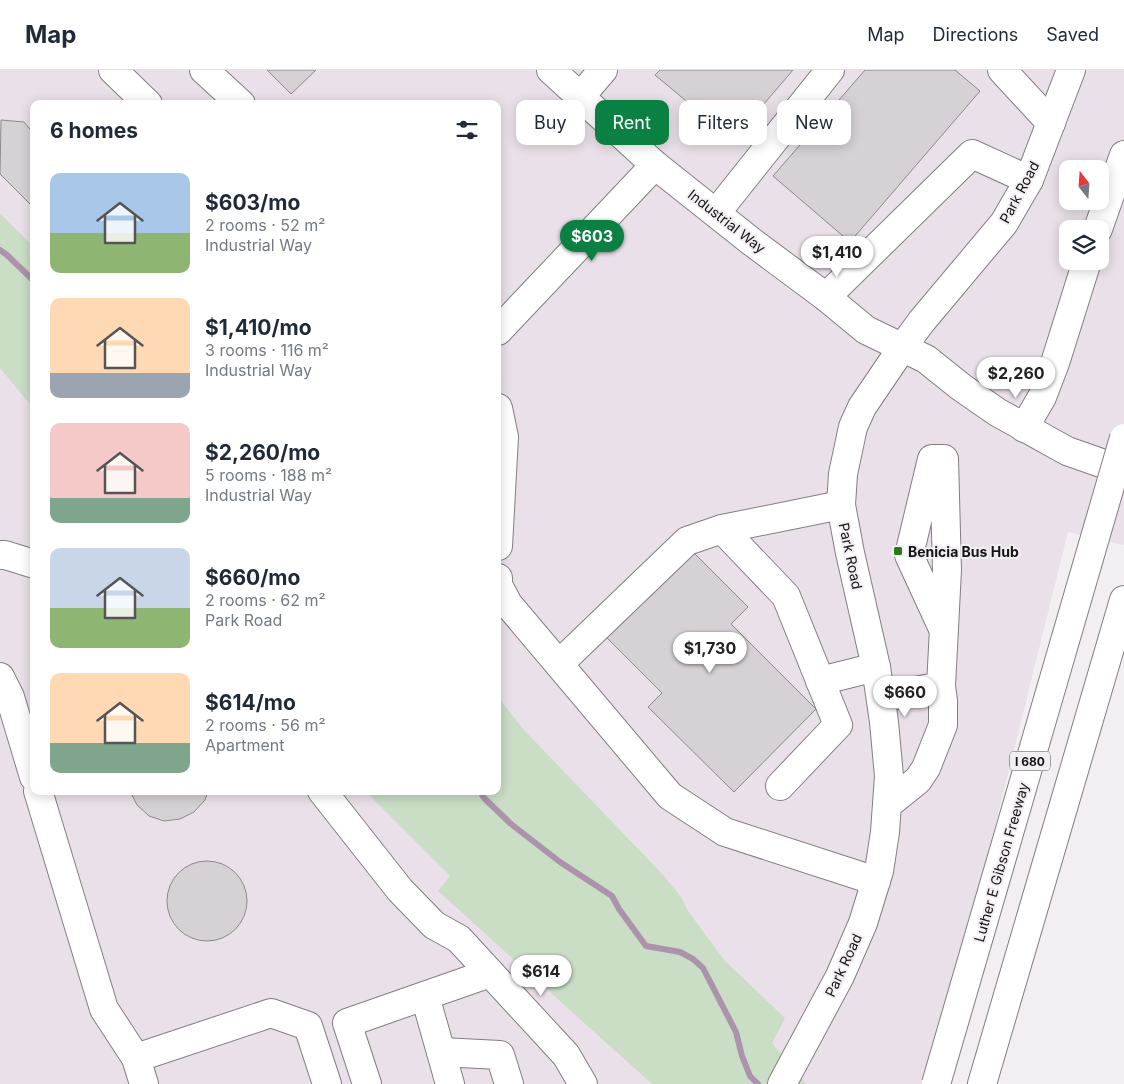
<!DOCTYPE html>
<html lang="en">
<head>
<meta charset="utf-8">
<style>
  :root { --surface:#fff; --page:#f2f2f3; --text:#1f2937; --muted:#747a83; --line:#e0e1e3; --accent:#0b8043 }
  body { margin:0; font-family:Inter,sans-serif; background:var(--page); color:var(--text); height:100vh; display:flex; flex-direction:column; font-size:19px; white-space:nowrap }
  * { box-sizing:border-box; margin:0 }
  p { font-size:16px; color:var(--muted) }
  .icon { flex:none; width:28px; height:28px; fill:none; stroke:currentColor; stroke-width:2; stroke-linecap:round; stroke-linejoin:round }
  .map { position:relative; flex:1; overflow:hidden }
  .side { position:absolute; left:30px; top:30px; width:471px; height:695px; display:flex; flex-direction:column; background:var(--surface); border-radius:10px; box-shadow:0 2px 12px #0003 }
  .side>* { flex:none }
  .banner { position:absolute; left:516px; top:30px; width:475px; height:45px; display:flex; gap:10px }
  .needle { width:32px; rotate:343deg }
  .buttons { position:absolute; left:1059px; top:90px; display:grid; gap:10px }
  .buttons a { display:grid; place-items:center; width:50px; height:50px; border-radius:10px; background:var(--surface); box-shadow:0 2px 12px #0003; font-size:25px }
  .price { position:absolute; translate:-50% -42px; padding:0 11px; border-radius:18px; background:#fff; color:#222; font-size:16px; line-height:32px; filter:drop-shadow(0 1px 2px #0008) }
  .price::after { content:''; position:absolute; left:50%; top:30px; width:15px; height:11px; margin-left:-8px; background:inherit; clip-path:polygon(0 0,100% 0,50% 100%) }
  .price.selected { background:var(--accent); color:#fff }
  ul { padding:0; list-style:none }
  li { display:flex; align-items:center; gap:15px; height:125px; padding:0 20px }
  li span { display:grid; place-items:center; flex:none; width:140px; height:100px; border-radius:10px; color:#555 }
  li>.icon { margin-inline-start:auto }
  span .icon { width:60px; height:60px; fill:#fffc; stroke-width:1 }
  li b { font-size:21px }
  h2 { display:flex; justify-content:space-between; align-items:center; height:60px; padding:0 20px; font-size:21px }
  .pill { padding:0 18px; border-radius:10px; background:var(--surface); box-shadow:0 2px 12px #0003; font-size:18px; line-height:45px }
  .pill.selected { background:var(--accent); color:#fff }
  header { display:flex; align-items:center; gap:30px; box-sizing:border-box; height:70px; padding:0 25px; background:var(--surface); border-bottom:1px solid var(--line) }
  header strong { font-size:24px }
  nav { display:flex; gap:28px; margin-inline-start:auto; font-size:18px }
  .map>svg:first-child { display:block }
</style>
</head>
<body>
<header>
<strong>Map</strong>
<nav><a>Map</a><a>Directions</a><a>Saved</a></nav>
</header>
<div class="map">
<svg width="1124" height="1014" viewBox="0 0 1124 1014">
  <rect width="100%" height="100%" fill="#f2eef2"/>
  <g fill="#eae0e9" fill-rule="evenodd">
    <path d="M0 0H1124V475L1068 462 931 1014H703L498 721V34H34V276L0 241ZM1068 99H1100V131H1068ZM1068 159H1100V191H1068Z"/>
    <path d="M0 291 34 328V721H392L660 1014H0Z"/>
  </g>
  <g fill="#caddc5">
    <path d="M0 143 34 177V339L0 298Z"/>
    <path d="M498 627 523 659 664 806 681 827 688 841 724 890 785 948 772 973 806 1014H652L438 821 450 806 365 721H498Z"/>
  </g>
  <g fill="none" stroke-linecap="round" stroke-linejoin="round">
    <g stroke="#ac92ab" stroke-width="6">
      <path d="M0 180 7 185 34 211"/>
      <path d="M480 721 484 728 511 754 560 792 612 826 619 839 646 876 680 882 693 889 703 898 736 962 742 986 750 1006 758 1014"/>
    </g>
  </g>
  <g fill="#d5d1d5" stroke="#8c888c">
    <path d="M267 0H316L291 24Z"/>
    <path d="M660 0H793L733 70 655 5Z"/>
    <path d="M865 0H955L980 21 850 172 773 106Z"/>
    <path d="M1 50 24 52 34 64V138L0 104Z"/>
    <path d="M693 482 748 537 731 554 816 639 734 722 648 637 662 623 607 568Z"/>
    <path d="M130 721H208L205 730 194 742 180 749 164 751 149 746 137 735Z"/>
    <circle cx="207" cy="831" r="40"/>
  </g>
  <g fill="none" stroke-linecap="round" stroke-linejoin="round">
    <defs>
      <g id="minor">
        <path d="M113 0 148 34"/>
        <path d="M204 0 241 34"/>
        <path d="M551 0 655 95 752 172 826 227 866 260 926 289 961 317 997 342 1067 381 1124 401"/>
        <path d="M1002 0 1051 53"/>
        <path d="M580 27 603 0"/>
        <path d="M716 143 830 0"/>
        <path d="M826 227 972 84 1029 110"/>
        <path d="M498 261 655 95"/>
        <path d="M498 338 504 367 498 476"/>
        <path d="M0 485H5L34 494"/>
        <path d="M498 508V515L508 534 670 726 725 762 876 811"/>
        <path d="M559 594 687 471 722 459"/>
        <path d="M0 607 10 627 34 707"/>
        <path d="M820 611 876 597"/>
        <path d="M881 628 941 616 947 500 944 389H932L909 485 944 561"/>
        <path d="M780 716 838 655 786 526 722 459 841 435"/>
        <path d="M38 721 104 939 136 988 144 1014"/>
        <path d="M322 721 400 820 434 855 459 869 566 985 583 1014"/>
        <path d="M887 735 918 710 926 698 943 655V631L941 616"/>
        <path d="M425 926 450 1014"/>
        <path d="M441 982 500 985 509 1014"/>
        <path d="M136 988 271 943 308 956 327 1014"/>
        <path d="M367 1014 347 953 490 903"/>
        <path d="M782 1014 840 906 863 853 879 801 885 762 889 706 884 652 876 597 850 483 841 435 843 404 853 357 862 337 902 278 921 252 1004 153 1029 110 1071 0"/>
      </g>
      <g id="highway">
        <path d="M1098 159 1124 85"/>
        <path d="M1024 358 1042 327 1055 293 1087 191"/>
        <path d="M982 1014 1124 530"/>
      </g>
    </defs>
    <use href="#minor" stroke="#827e82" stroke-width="30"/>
    <use href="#highway" stroke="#827e82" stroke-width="30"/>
    <use href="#minor" stroke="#fff" stroke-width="28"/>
    <use href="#highway" stroke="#fff" stroke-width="28"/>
    <defs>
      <path id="highway-bridge" d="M936 1014 1124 368"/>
    </defs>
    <use href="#highway-bridge" stroke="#827e82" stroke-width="30" stroke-linecap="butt"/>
    <use href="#highway-bridge" stroke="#fff" stroke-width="28"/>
  </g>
  <rect fill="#2e771b" stroke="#f2eef2" stroke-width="2" x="893" y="476" width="10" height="10" rx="2.5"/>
  <g text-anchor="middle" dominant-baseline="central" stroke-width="4" stroke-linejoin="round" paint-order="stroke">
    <rect fill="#f2eef2" stroke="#575557" stroke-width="1" x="1010" y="681.5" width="40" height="19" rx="4"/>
    <g font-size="12" font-weight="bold" fill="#151415">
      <text x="1030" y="691">I 680</text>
    </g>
    <g font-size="14" fill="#151415" stroke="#f2eef2">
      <text transform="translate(1019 122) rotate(-62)">Park Road</text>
      <text transform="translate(727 151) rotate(38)">Industrial Way</text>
      <text transform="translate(851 486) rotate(78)">Park Road</text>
      <text transform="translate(1001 792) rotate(-74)">Luther E Gibson Freeway</text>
      <text transform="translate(843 895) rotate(-65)">Park Road</text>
    </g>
    <g font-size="14" font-weight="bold" fill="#151415" stroke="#f2eef2" text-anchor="start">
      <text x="908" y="481">Benicia Bus Hub</text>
    </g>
  </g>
</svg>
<div class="buttons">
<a><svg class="needle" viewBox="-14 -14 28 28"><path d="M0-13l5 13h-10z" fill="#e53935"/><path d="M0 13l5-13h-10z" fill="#747a83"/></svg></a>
<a><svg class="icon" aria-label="layers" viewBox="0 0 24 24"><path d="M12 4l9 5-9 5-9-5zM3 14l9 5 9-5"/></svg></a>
</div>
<b class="price selected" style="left:592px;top:192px">$603</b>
<b class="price" style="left:837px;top:208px">$1,410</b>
<b class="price" style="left:1016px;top:329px">$2,260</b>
<b class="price" style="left:710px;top:604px">$1,730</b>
<b class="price" style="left:905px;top:648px">$660</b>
<b class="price" style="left:541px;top:927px">$614</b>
<div class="banner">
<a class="pill">Buy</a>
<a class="pill selected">Rent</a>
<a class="pill">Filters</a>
<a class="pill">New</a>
</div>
<section class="side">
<h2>6 homes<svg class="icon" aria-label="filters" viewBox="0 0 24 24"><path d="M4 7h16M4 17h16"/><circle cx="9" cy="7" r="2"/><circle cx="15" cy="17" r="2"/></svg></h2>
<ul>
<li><span style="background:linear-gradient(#a9c7e8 60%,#8fb573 0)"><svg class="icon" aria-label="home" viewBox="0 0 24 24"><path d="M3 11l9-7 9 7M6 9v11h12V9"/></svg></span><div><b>$603/mo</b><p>2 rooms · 52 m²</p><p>Industrial Way</p></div></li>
<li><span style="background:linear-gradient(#ffd9b3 75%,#9aa5b1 0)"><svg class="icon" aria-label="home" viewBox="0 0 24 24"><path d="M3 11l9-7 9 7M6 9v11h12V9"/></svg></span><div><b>$1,410/mo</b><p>3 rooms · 116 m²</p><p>Industrial Way</p></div></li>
<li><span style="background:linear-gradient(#f6c9c9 75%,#7fa58c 0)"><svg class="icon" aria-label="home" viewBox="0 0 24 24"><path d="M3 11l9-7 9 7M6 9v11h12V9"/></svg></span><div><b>$2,260/mo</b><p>5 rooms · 188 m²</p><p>Industrial Way</p></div></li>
<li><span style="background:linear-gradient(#c9d6e8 60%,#8fb573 0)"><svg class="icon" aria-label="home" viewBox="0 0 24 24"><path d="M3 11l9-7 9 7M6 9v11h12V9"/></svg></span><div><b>$660/mo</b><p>2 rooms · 62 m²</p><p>Park Road</p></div></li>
<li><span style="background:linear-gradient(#ffd9b3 70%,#7fa58c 0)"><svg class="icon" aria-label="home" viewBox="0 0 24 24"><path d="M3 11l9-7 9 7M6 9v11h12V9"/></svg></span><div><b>$614/mo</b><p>2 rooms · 56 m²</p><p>Apartment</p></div></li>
</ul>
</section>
</div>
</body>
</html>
